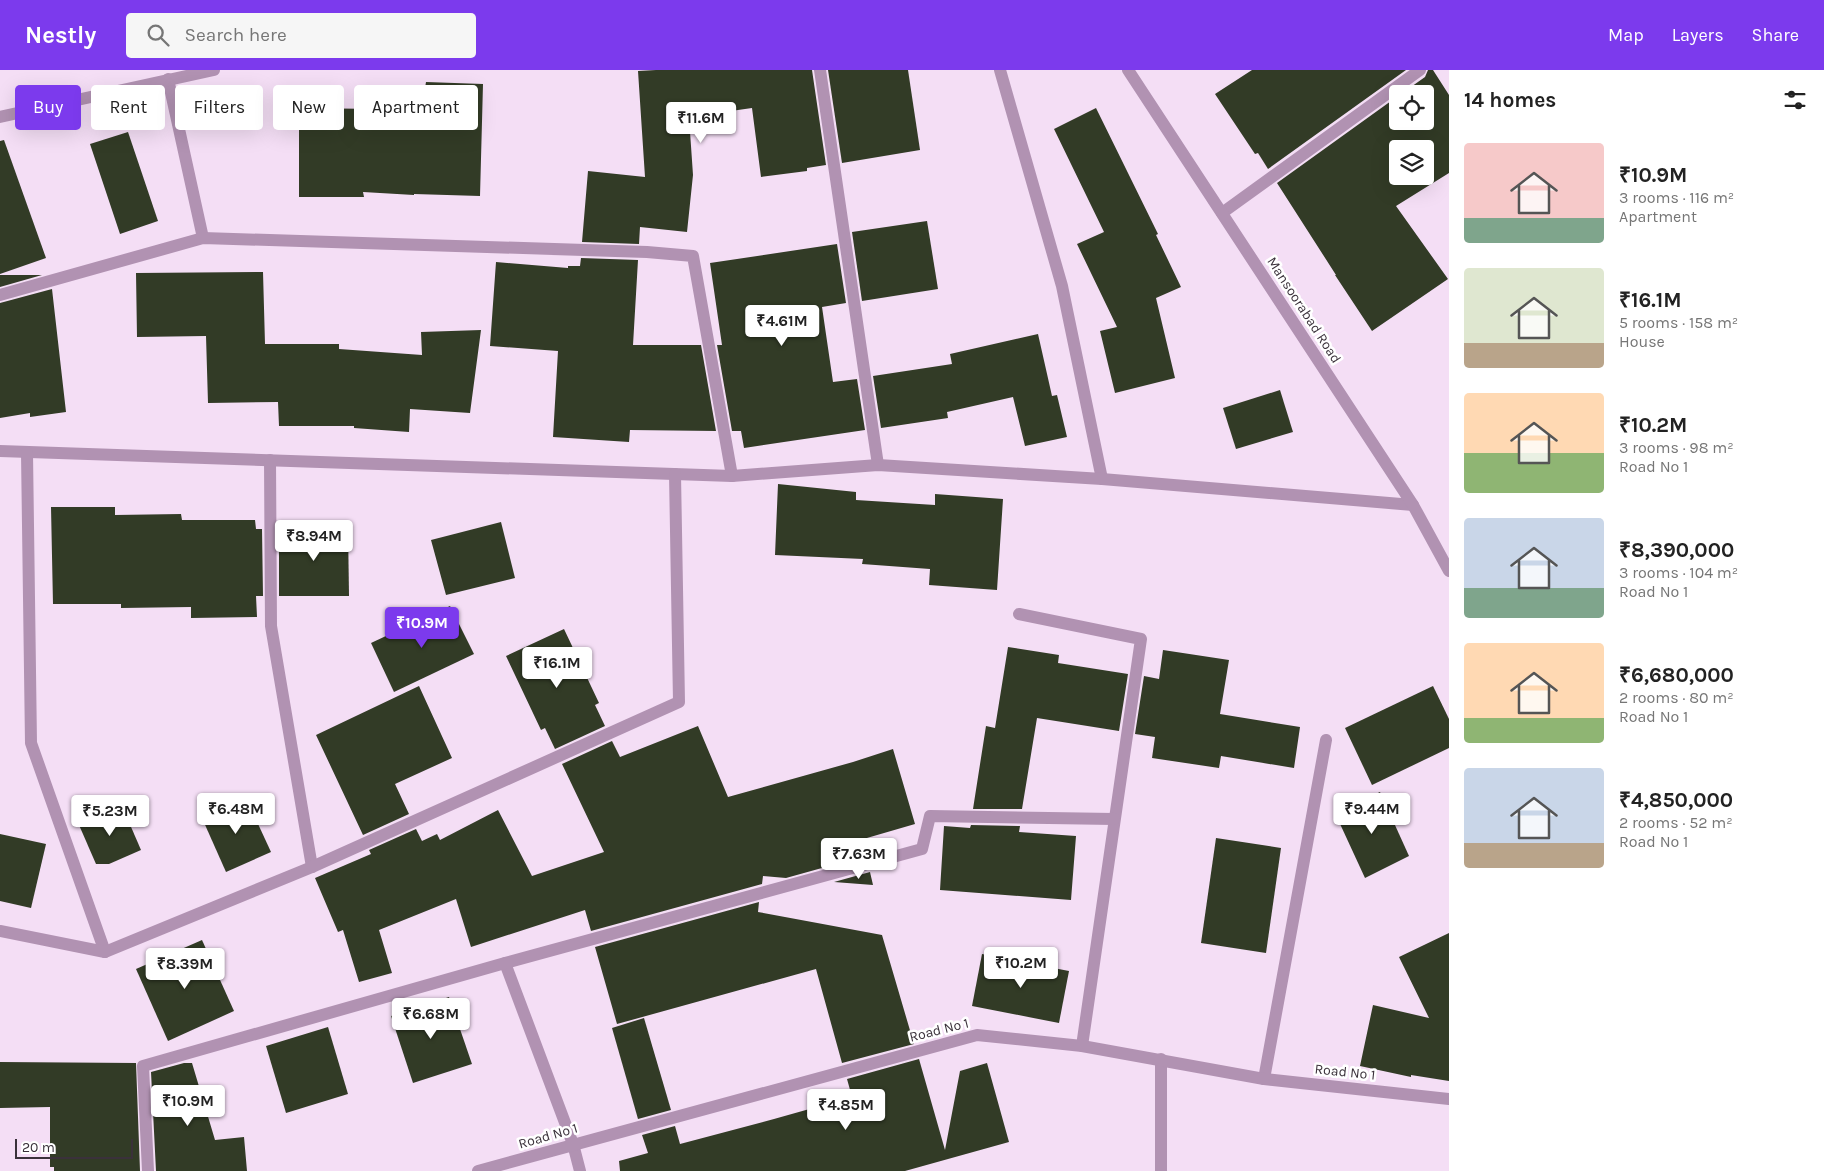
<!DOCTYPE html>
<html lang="en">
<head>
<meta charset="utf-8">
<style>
  :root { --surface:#fff; --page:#f6f6f6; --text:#222; --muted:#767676; --accent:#7c3aed }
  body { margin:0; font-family:Karla,sans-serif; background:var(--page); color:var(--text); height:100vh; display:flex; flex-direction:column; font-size:19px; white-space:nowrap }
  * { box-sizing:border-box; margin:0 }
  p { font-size:16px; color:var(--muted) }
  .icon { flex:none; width:28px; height:28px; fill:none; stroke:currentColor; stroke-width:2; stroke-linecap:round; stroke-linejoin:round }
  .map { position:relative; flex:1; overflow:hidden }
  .panel { display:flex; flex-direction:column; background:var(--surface); width:375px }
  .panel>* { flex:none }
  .hud { position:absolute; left:15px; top:15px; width:475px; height:45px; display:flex; gap:10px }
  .buttons { position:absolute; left:1389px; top:15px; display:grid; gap:10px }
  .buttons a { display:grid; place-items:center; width:45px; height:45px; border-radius:5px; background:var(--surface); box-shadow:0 5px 20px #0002; font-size:25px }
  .scale { position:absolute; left:15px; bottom:12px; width:118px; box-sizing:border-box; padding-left:5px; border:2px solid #3a313a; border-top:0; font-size:14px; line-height:18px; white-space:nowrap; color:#3a313a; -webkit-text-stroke:4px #fff; paint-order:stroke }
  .price { position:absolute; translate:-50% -42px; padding:0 11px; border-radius:5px; background:#fff; color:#222; font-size:16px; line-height:32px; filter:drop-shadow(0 1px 2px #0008) }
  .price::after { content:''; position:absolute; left:50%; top:30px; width:15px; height:11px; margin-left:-8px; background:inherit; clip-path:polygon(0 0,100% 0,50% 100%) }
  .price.active { background:var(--accent); color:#fff }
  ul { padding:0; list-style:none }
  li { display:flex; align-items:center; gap:15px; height:125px; padding:0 15px }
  li span { display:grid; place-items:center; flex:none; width:140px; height:100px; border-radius:5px; color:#555 }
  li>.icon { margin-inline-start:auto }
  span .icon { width:60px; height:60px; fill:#fffc; stroke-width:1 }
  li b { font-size:21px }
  h2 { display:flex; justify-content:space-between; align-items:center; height:60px; padding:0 15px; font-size:21px }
  .pill { padding:0 18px; border-radius:5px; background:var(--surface); box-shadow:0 5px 20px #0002; font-size:18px; line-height:45px }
  .pill.active { background:var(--accent); color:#fff }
  header { display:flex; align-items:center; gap:30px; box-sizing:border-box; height:70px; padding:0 25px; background:var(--accent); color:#fff }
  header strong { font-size:24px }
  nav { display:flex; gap:28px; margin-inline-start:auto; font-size:18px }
  .search { width:350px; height:45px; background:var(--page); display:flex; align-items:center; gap:12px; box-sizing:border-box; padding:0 18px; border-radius:5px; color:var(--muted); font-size:19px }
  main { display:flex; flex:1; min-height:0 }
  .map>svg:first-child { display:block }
</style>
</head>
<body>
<header>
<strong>Nestly</strong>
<div class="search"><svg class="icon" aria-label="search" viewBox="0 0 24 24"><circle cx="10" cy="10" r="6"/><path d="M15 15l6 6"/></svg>Search here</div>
<nav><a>Map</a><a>Layers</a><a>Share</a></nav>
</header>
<main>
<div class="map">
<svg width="1449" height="1101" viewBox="0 0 1449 1101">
  <rect width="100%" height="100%" fill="#f4def5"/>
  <g fill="#323b26" fill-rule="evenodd">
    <path d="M656 0H812L826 95 807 98V101L761 107 752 38 689 47 693 105 687 162 640 157 639 174 582 172 588 101 645 107 638 1Z"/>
    <path d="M828 0H908L920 80 842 93Z"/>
    <path d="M1252 0H1406L1268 99 1258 83 1255 84 1215 24Z"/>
    <path d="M1428 0H1433L1449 25V103L1396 136 1448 209 1372 261 1335 205H1336L1277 113 1398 26V51H1425V24H1401L1425 7ZM1398 79H1425V106H1398Z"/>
    <path d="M426 12 483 14 480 126 414 124V125L363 122 364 127H299V38L378 39 379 15 425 18Z"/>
    <path d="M1096 38 1158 164 1156 165 1181 217 1156 228 1175 308 1115 323 1100 261 1117 257 1077 174 1104 162 1054 59Z"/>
    <path d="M128 62 158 151 120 164 90 74Z"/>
    <path d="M4 70 46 188 0 204V71Z"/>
    <path d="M927 151 938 219 862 231 852 162Z"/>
    <path d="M837 174 846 233 822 237 833 312 857 309 865 360 744 378 741 361H732L717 275H722L710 193Z"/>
    <path d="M581 188 638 190 633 275H701L716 361 630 360 629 372 553 367 558 281 490 276 496 192 568 198V196H580Z"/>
    <path d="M263 202 265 274H339V279L422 285 421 262 481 260 470 343 410 339 409 362 354 358V356H279L278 332 208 333 206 266 137 267 136 203Z"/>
    <path d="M0 205H42L0 217Z"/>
    <path d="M52 219 66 342 30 347V343L0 348V233Z"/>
    <path d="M1038 264 1052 326 1057 325 1067 367 1025 376 1013 327 947 342 948 348 881 358 873 306 952 294 950 284Z"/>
    <path d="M1280 320 1293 362 1236 379 1223 338Z"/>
    <path d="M778 414 856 422V430L935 435V424L1003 429 997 520 929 515 930 499 862 494 863 489 775 485Z"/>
    <path d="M51 437H115V445L181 444 182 450H255L256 459H262L263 526H256L257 547 191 548V537L121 538V534H53Z"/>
    <path d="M501 452 515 508 446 525 431 470Z"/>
    <path d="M348 458 349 526H279V459Z"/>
    <path d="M450 536 474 584 394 622 371 573Z"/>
    <path d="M564 559 599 633 595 635 605 656 555 679 545 658 541 660 506 586Z"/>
    <path d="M1008 577 1059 585 1058 593 1128 604 1119 661 1037 648 1022 739H973L986 656 995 658Z"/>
    <path d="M1163 580 1229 590 1220 644 1300 657 1294 698 1221 686 1219 698 1152 688 1155 667 1135 664 1144 606 1159 609Z"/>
    <path d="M419 616 452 688 395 714 409 744 363 765 316 665Z"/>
    <path d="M1433 616 1449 649V678L1372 715 1345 658Z"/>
    <path d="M698 656 728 727 853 692 893 679 915 754 860 770 865 786 786 808 763 806 762 814 591 861 585 840 471 877 456 829 379 860 392 903 359 912 343 860 338 862 315 808 371 784 369 780 416 759 422 771 437 764 440 770 498 740 532 806 604 782 562 694 612 671 620 687Z"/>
    <path d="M1380 722 1409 786 1365 808 1335 743Z"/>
    <path d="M246 728 271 782 226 802 202 748Z"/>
    <path d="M122 736 141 780 109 794H96L79 755Z"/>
    <path d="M971 755 1020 756 1019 762 1076 766 1071 830 940 820 944 756 970 758Z"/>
    <path d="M0 764 46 774 31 838 0 831Z"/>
    <path d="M1216 768 1281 778 1266 883 1201 873Z"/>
    <path d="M870 802 873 815 834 812Z"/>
    <path d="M759 832 758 842 882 865 914 974 842 993 816 899 617 954 595 877Z"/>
    <path d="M1449 863V1011L1411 1005V1007L1360 996 1373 935 1429 948 1399 887Z"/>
    <path d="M202 870 234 941 168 971 136 899Z"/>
    <path d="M982 884 1069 901 1059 953 972 936Z"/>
    <path d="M449 927 472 994 413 1013 391 946Z"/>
    <path d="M644 948 671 1040 638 1049 612 958Z"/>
    <path d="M328 957 348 1024 286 1043 266 976Z"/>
    <path d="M919 989 945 1080 960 1001 987 993 1009 1072 905 1101H620L619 1091 648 1083 642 1065 675 1056 680 1074 774 1049 852 1027 847 1009Z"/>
    <path d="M0 992 136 993 140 1101H54V1097H50V1037L0 1038Z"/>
    <path d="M184 993H192L215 1070 244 1067 247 1101H156L151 1002Z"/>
  </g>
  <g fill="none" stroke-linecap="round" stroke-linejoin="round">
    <g stroke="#b192b2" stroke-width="12">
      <path d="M820 0 878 395"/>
      <path d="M1000 0 1062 216 1102 409"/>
      <path d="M168 9 203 168"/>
      <path d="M0 47 214 0"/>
      <path d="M1222 143 1420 0"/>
      <path d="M0 225 203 168 647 182 693 186 732 406"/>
      <path d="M0 381 732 406 878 395 1102 409 1413 435"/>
      <path d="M27 383 31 673 105 882"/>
      <path d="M270 390 271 556 312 797"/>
      <path d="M1019 544 1141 569 1082 976"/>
      <path d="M0 861 105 882 312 797 679 632 675 404"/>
      <path d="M505 893 573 1074 580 1101"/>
      <path d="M1161 989V1101"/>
      <path d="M1264 1009 1326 670"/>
      <path d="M148 1101 143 996 505 893 922 779 930 746 1114 749"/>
      <path d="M478 1101 977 965 1082 976 1264 1009 1449 1029"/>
    </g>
    <path stroke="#b192b2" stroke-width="12" d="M1128 0 1413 435 1449 501"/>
  </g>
  <g text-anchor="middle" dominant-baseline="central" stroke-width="5" stroke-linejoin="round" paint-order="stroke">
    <g font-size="14" fill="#3a313a" stroke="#fff">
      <text transform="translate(1304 240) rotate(57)">Mansoorabad Road</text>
      <text transform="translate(939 960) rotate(-14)">Road No 1</text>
      <text transform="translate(1345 1002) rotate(6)">Road No 1</text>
      <text transform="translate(548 1066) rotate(-16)">Road No 1</text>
    </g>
  </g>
</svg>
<div class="buttons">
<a><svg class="icon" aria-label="locate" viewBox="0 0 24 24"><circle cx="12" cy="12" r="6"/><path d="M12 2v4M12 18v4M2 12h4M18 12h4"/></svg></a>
<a><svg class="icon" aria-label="layers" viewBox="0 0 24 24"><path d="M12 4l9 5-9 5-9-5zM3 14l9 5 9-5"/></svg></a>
</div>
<div class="scale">20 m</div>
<b class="price" style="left:701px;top:74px">₹11.6M</b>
<b class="price" style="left:782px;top:277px">₹4.61M</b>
<b class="price" style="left:314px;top:492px">₹8.94M</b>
<b class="price active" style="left:422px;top:579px">₹10.9M</b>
<b class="price" style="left:557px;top:619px">₹16.1M</b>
<b class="price" style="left:236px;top:765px">₹6.48M</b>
<b class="price" style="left:1372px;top:765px">₹9.44M</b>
<b class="price" style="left:110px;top:767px">₹5.23M</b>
<b class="price" style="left:859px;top:810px">₹7.63M</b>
<b class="price" style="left:1021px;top:919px">₹10.2M</b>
<b class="price" style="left:185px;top:920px">₹8.39M</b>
<b class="price" style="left:431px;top:970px">₹6.68M</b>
<b class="price" style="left:188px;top:1057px">₹10.9M</b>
<b class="price" style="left:846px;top:1061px">₹4.85M</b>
<div class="hud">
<a class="pill active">Buy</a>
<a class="pill">Rent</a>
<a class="pill">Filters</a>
<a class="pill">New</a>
<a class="pill">Apartment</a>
</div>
</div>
<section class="panel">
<h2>14 homes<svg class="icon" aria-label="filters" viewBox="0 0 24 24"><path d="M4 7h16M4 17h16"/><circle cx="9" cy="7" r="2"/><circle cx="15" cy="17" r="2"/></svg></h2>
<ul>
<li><span style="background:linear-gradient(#f6c9c9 75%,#7fa58c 0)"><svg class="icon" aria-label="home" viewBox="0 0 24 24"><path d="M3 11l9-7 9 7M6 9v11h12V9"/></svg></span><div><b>₹10.9M</b><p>3 rooms · 116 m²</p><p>Apartment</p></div></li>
<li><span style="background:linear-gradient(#dfe7d0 75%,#b9a48a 0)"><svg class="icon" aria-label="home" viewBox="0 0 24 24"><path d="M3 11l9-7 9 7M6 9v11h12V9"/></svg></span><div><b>₹16.1M</b><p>5 rooms · 158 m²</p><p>House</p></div></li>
<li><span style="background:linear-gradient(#ffd9b3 60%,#8fb573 0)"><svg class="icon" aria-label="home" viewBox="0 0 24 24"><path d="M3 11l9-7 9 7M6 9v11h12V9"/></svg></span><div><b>₹10.2M</b><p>3 rooms · 98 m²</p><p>Road No 1</p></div></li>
<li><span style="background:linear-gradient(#c9d6e8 70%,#7fa58c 0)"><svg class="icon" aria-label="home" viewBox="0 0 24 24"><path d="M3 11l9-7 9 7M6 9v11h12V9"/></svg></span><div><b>₹8,390,000</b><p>3 rooms · 104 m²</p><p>Road No 1</p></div></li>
<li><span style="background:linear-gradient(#ffd9b3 75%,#8fb573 0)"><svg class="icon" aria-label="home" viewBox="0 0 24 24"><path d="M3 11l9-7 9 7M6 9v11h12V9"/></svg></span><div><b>₹6,680,000</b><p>2 rooms · 80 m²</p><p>Road No 1</p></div></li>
<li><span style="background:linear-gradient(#c9d6e8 75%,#b9a48a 0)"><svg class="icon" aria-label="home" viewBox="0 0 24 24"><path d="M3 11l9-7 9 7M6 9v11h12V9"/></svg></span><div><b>₹4,850,000</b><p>2 rooms · 52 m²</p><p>Road No 1</p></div></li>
</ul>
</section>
</main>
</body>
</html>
